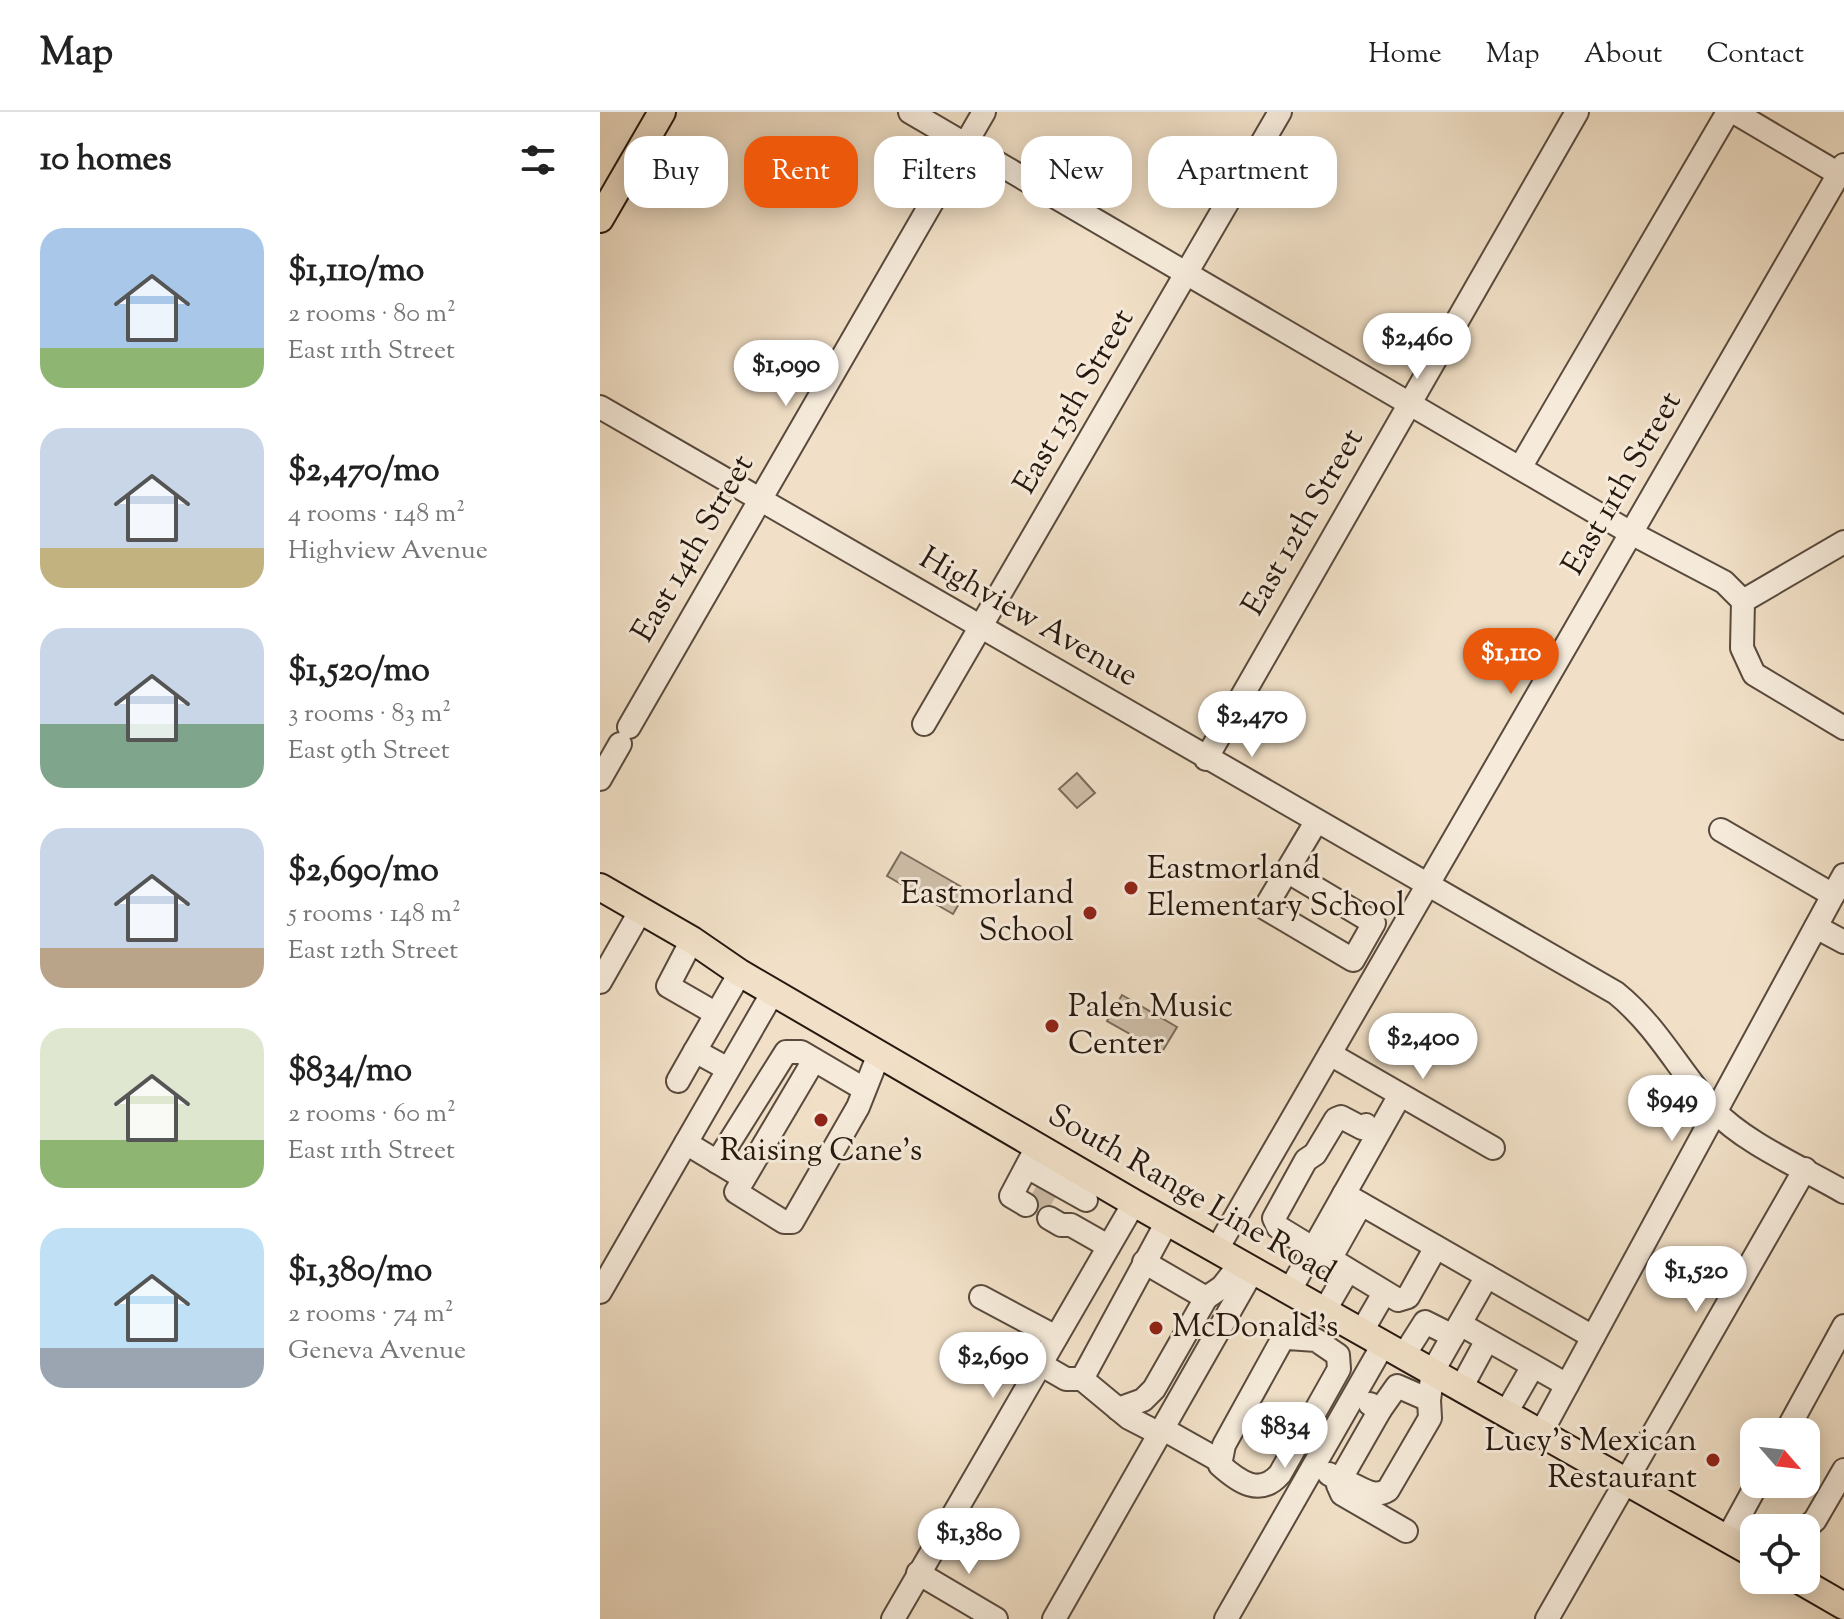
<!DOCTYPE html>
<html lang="en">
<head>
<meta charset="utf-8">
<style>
  :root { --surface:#fff; --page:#f2f2f2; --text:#222; --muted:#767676; --line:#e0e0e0; --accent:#ea580c }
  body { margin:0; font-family:"Sorts Mill Goudy",serif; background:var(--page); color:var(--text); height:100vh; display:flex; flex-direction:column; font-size:30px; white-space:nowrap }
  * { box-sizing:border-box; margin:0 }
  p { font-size:26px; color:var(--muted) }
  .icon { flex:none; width:44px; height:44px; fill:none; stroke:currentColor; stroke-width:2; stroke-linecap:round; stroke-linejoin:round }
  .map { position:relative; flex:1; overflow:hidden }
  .sheet { display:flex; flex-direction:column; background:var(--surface); width:600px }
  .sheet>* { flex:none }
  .hud { position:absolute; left:24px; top:24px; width:760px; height:72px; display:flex; gap:16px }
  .needle { width:52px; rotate:118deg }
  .fabs { position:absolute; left:1140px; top:1306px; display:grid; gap:16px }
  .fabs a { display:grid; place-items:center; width:80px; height:80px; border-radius:16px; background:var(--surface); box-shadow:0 4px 20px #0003; font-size:40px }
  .price { position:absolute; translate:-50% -68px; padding:0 18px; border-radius:28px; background:#fff; color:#222; font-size:26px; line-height:52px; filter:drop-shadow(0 2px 4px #0008) }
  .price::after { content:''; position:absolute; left:50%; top:48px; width:24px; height:18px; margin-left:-12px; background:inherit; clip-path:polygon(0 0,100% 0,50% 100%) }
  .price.selected { background:var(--accent); color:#fff }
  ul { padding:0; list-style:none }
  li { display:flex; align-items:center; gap:24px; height:200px; padding:0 40px }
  li span { display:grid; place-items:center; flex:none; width:224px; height:160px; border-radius:24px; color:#555 }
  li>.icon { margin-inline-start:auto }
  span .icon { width:96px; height:96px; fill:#fffc; stroke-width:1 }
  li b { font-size:34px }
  h2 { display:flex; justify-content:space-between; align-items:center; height:96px; padding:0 40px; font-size:34px }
  .tag { padding:0 28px; border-radius:24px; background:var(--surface); box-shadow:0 4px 20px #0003; font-size:28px; line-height:72px }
  .tag.selected { background:var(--accent); color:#fff }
  header { display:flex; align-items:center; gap:48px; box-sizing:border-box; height:112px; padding:0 40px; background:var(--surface); border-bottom:2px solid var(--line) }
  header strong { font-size:38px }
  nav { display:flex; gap:44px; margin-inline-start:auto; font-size:28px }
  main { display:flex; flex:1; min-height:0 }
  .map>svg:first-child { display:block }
</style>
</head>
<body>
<header>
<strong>Map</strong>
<nav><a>Home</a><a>Map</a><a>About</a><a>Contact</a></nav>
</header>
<main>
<section class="sheet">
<h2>10 homes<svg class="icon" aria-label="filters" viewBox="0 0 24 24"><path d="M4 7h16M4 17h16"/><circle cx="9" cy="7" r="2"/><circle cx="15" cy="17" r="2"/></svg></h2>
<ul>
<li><span style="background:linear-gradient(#a9c7e8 75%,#8fb573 0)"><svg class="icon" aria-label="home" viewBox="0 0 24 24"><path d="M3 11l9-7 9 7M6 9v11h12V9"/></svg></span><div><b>$1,110/mo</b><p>2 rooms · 80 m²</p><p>East 11th Street</p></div></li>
<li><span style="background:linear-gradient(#c9d6e8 75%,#c2b280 0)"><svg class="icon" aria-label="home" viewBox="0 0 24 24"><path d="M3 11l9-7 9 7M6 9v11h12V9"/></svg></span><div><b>$2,470/mo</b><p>4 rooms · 148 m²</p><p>Highview Avenue</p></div></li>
<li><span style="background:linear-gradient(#c9d6e8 60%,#7fa58c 0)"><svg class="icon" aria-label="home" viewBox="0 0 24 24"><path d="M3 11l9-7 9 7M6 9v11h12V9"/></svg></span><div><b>$1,520/mo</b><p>3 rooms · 83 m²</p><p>East 9th Street</p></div></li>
<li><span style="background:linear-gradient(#c9d6e8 75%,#b9a48a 0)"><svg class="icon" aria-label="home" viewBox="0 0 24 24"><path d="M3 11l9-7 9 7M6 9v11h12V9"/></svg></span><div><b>$2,690/mo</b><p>5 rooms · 148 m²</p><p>East 12th Street</p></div></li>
<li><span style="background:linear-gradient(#dfe7d0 70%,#8fb573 0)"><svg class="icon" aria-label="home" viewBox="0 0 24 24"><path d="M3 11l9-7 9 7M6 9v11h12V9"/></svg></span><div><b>$834/mo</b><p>2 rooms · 60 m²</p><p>East 11th Street</p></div></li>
<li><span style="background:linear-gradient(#bfe0f5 75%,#9aa5b1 0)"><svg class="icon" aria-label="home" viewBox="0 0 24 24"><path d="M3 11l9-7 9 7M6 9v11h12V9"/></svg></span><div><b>$1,380/mo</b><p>2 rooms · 74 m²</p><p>Geneva Avenue</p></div></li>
</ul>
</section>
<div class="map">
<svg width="1244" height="1507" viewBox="0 0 1244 1507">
  <rect width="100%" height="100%" fill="#f1e0c7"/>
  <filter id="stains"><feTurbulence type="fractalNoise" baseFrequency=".0025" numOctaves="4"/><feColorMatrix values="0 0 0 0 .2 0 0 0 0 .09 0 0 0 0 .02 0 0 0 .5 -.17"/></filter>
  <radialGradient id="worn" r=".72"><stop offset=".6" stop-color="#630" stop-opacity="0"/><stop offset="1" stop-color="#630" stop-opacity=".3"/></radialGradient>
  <g fill="#cebea8" stroke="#7a6b5c" stroke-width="2">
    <path d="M477 661 495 681 477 696 459 677Z"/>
    <path d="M301 740 367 778 353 802 287 764Z"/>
    <path d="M522 883 577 915 562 940 507 909Z"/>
  </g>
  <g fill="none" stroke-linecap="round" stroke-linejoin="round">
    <path stroke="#c8b8a2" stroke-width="22" stroke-dasharray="22 11" stroke-linecap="butt" d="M433 1080 456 1094"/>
    <defs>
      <g id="minor">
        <path d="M310 0 1031 421 1124 470 1143 489 1142 536 1154 562 1244 616"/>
        <path d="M1134 0 1239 62"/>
        <path d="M0 295 1016 881C1058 915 1079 959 1114 998 1144 1031 1205 1057 1244 1080"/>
        <path d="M920 356 1128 0"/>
        <path d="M1143 489 1244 430"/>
        <path d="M324 612 680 0"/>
        <path d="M29 615 384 0"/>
        <path d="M606 647 977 0"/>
        <path d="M0 667 20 632"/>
        <path d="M1121 718 1233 783"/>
        <path d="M687 759 774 811 753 848 665 796 716 710"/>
        <path d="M1216 815 1244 830"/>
        <path d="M92 828 68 874 115 901"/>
        <path d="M0 870 41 798"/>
        <path d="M730 942 893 1036"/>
        <path d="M214 948 136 1080 184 1110H192L258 995 279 942"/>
        <path d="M128 957 95 939 140 861"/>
        <path d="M78 969 95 939"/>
        <path d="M766 1013 762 1016 741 1005 736 1007 715 1042 706 1048 674 1106 678 1115 798 1188 808 1185 836 1135"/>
        <path d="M86 1031 144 1066"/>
        <path d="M117 1050 186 940H201L264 977"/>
        <path d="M427 1055 486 1088"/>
        <path d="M744 1082 993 1225"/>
        <path d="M426 1093 411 1084 437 1035"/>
        <path d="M449 1106 461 1113H471L508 1134"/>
        <path d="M617 1137 1244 53"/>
        <path d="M729 1149 761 1092"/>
        <path d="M544 1150 606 1186"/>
        <path d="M690 1178 800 983"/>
        <path d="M0 1180 173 880"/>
        <path d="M381 1185 456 1225"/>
        <path d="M725 1198 747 1160"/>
        <path d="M860 1212 967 1273"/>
        <path d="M762 1219 784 1181"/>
        <path d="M688 1226 716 1228 738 1243 739 1257 680 1362C660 1385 639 1370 620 1353L624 1333 682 1228Z"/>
        <path d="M804 1243 825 1210 853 1224"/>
        <path d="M440 1252 466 1267H482L529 1306 560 1322"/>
        <path d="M482 1267 567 1110"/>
        <path d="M861 1276 887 1228"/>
        <path d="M518 1297 543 1288 554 1277 606 1186 622 1175 641 1151"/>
        <path d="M780 1298 797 1274 829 1288 833 1259 887 1164"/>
        <path d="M906 1301 933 1254"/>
        <path d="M563 1317 620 1349"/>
        <path d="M1186 1320 1244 1214"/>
        <path d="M941 1321 1244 763"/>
        <path d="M729 1362 740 1368 780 1298 770 1292"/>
        <path d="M1206 1416 1215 1408 1244 1358"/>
        <path d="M806 1419 742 1382 738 1373 740 1368C757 1371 771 1389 788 1378L830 1306 829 1288"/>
        <path d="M1127 1427 1157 1372"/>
        <path d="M318 1461 396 1507"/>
        <path d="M293 1507 534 1091"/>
        <path d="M454 1507 653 1158"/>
        <path d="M626 1507 784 1231"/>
        <path d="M947 1507 1205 1057"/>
      </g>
      <g id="major">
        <path d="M0 107 62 0"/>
        <path d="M0 775 92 828 140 861 534 1091 1154 1442"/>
        <path d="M1199 1468 1244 1494"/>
      </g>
    </defs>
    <use href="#minor" stroke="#594a3d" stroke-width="26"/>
    <use href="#major" stroke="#26180f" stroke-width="30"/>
    <use href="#minor" stroke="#f6ebdb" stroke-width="22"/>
    <use href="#major" stroke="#f1e0c7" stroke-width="26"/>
  </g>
  <g fill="#8f2418" stroke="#f6ebdb" stroke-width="3">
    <circle cx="531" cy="776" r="8"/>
    <circle cx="490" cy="801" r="8"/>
    <circle cx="452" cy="914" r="8"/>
    <circle cx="221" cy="1008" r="8"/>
    <circle cx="556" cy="1216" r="8"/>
    <circle cx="1113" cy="1348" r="8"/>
  </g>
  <g text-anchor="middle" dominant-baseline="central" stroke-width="6" stroke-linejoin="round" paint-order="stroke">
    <g font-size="32" fill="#26180f" stroke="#f6ebdb">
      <text transform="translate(475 290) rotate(-60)">East 13th Street</text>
      <text transform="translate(1023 372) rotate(-60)">East 11th Street</text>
      <text transform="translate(704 411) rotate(-60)">East 12th Street</text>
      <text transform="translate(94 437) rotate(-60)">East 14th Street</text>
      <text transform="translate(428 506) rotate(30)">Highview Avenue</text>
      <text transform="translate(591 1083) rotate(30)">South Range Line Road</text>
    </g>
    <g font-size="32" fill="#26180f" stroke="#f6ebdb" text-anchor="start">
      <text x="547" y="758">Eastmorland<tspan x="547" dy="37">Elementary School</tspan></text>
      <text x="474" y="783" text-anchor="end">Eastmorland<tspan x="474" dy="37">School</tspan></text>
      <text x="468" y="896">Palen Music<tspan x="468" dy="37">Center</tspan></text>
      <text x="221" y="1040" text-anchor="middle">Raising Cane's</text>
      <text x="572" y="1216">McDonald's</text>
      <text x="1097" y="1330" text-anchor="end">Lucy's Mexican<tspan x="1097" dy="37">Restaurant</tspan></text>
    </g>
  </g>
  <rect width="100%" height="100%" filter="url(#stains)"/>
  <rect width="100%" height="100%" fill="url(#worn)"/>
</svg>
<div class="fabs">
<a><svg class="needle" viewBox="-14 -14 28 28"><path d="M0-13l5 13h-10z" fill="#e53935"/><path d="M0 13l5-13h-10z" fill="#767676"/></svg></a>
<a><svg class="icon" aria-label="locate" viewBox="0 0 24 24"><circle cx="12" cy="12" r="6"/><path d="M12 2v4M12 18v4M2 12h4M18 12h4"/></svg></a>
</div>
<b class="price" style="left:817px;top:269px">$2,460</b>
<b class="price" style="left:186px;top:296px">$1,090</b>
<b class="price selected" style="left:911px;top:584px">$1,110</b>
<b class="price" style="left:652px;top:647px">$2,470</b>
<b class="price" style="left:823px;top:969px">$2,400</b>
<b class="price" style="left:1072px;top:1031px">$949</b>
<b class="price" style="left:1096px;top:1202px">$1,520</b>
<b class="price" style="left:393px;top:1288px">$2,690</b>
<b class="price" style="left:685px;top:1358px">$834</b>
<b class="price" style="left:369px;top:1464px">$1,380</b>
<div class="hud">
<a class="tag">Buy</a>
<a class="tag selected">Rent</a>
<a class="tag">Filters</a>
<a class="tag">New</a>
<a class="tag">Apartment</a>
</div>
</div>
</main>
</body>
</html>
